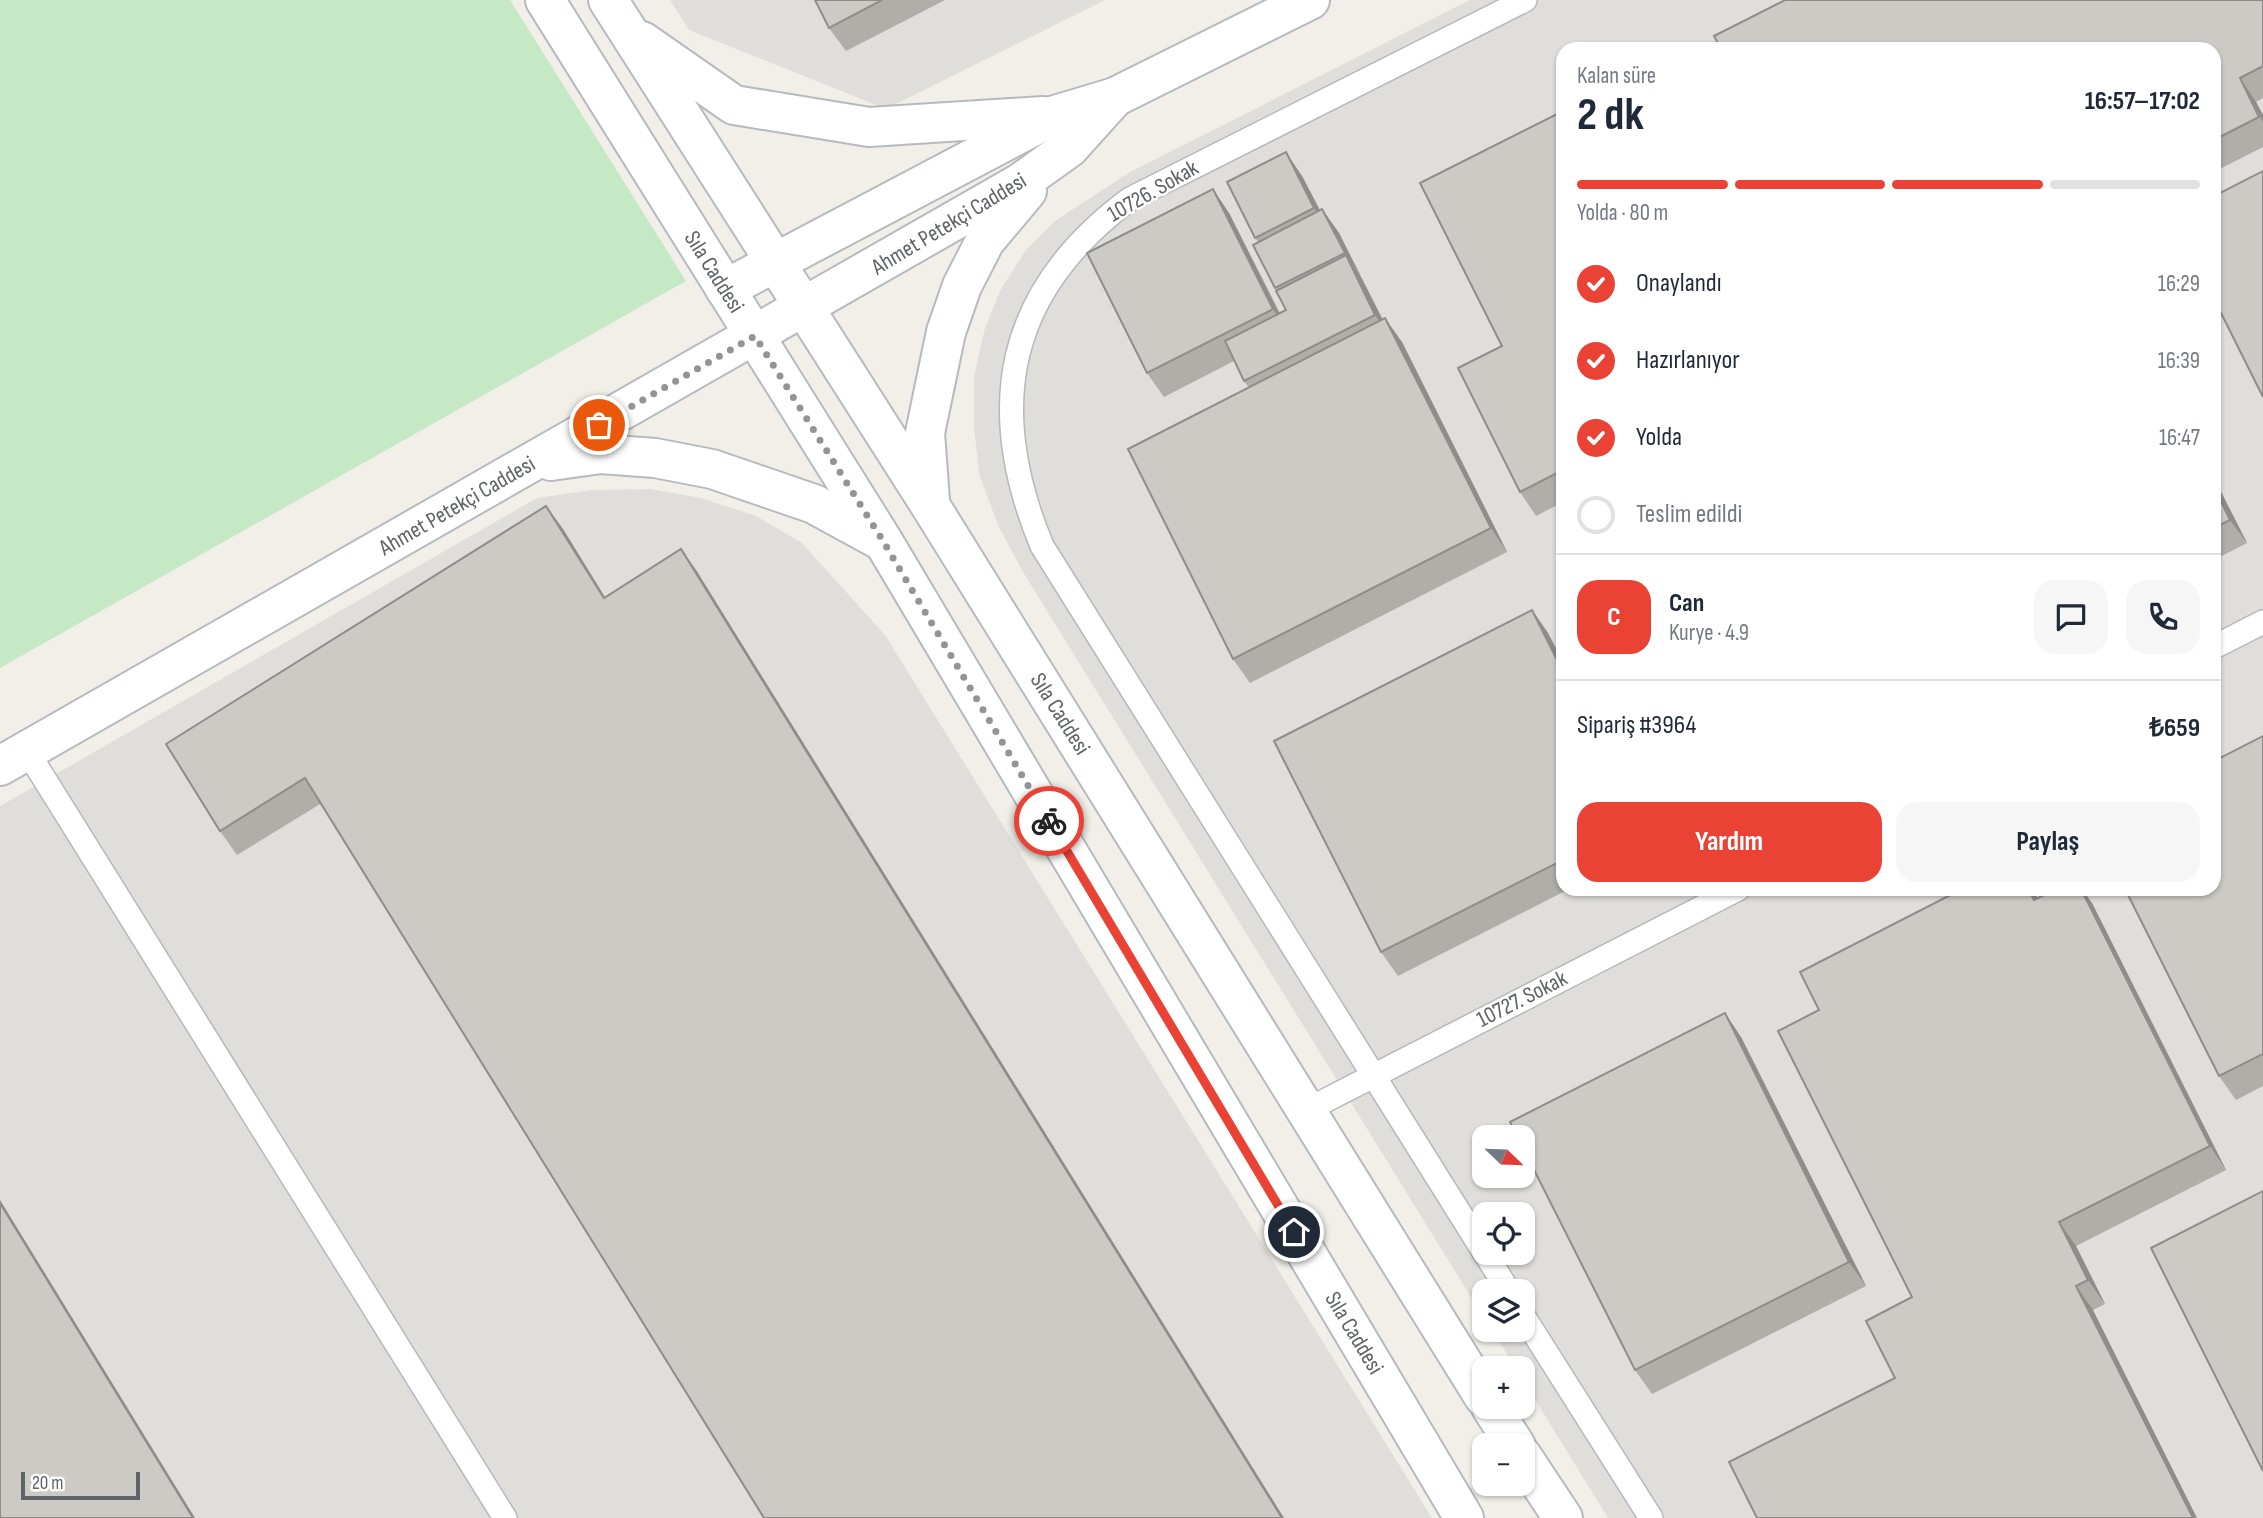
<!DOCTYPE html>
<html lang="tr">
<meta charset="utf-8">
<style>
:root{--surface:#fff;--page:#f6f6f7;--text:#1f2937;--muted:#747a83;--line:#e0e1e3;--accent:#ea4335}
body{margin:0;font-family:"Sofia Sans Condensed",sans-serif;background:var(--page);color:var(--text);height:100vh;display:flex;flex-direction:column;font-size:26px;white-space:nowrap}
*{box-sizing:border-box;margin:0}
p{font-size:23px;color:var(--muted)}
.icon{flex:none;width:38px;height:38px;fill:none;stroke:currentColor;stroke-width:2;stroke-linecap:round;stroke-linejoin:round}
.map{position:relative;flex:1;overflow:hidden}
.sheet{position:absolute;left:1556px;top:42px;width:665px;height:854px;display:flex;flex-direction:column;background:var(--surface);border-radius:21px;box-shadow:0 2px 5px #0004}
.sheet>*{flex:none}
.needle{width:46px;rotate:113deg}
.tools{position:absolute;left:1472px;top:1125px;display:grid;gap:14px}
.tools a{display:grid;place-items:center;width:63px;height:63px;border-radius:14px;background:var(--surface);box-shadow:0 2px 5px #0004;font-size:35px}
.scale{position:absolute;left:21px;bottom:18px;width:119px;box-sizing:border-box;padding-left:7px;border:4px solid #5f6368;border-top:0;font-size:19px;line-height:24px;white-space:nowrap;color:#5f6368;-webkit-text-stroke:5px #fff;paint-order:stroke}
.pin{position:absolute;display:grid;place-items:center;width:60px;height:60px;color:#fff;margin:-30px;border:4px solid #fff;border-radius:50%;box-shadow:0 2px 7px #0007}
.courier{position:absolute;display:grid;place-items:center;width:70px;height:70px;margin:-35px;border:5px solid #ea4335;border-radius:50%;background:#fff;color:#222;box-shadow:0 2px 9px #0007}
.headline em{font-style:normal;font-weight:700}
.headline div{display:flex;flex-direction:column-reverse}
.headline{display:flex;align-items:center;justify-content:space-between;height:119px;padding:0 21px}
h1{font-size:46px;font-weight:700;line-height:52px}
.bar{display:grid;grid-template-columns:repeat(4,1fr);gap:10px 7px;align-content:center;height:84px;padding:0 21px}
.bar i{height:9px;border-radius:5px;background:var(--line)}
.bar .active{background:var(--accent)}
.bar p{grid-column:span 4}
.line{display:flex;align-items:center;gap:18px;padding:0 21px;border-top:2px solid var(--line)}
.line div{flex:1}
.round{display:grid;place-items:center;flex:none;width:74px;height:74px;border-radius:21px;background:var(--page)}
ol{padding:0 21px;list-style:none}
li{display:flex;align-items:center;gap:21px;height:77px}
li p{margin-inline-start:auto}
li .icon{padding:7px;border-radius:50%;background:var(--accent);color:#fff;stroke-width:4}
li:last-child{color:var(--muted)}
li i{width:38px;height:38px;border:4px solid var(--line);border-radius:50%}
.action{display:flex;gap:14px;margin-top:auto;padding:14px 21px}
.action a{flex:1;height:80px;border-radius:21px;background:var(--accent);color:#fff;font-size:28px;font-weight:700;line-height:80px;text-align:center}
.action a+a{background:var(--page);color:var(--text)}
.map>svg:first-child{display:block}
.industrial{fill:#e0deda;fill-rule:evenodd}
.green{fill:#c5e8c5}
.lines{fill:none;stroke-linecap:round;stroke-linejoin:round}
.lane-casing{stroke:#b5b8bc;stroke-width:26}
.secondary-casing{stroke:#b6babf;stroke-width:42}
.lane{stroke:#fff;stroke-width:23}
.secondary{stroke:#fff;stroke-width:38}
.wall{fill:#afaea9}
.shaded-wall{fill:#8f8d8a}
.building{fill:#cccac5;stroke:#8f8d8a;stroke-width:2}
.done{stroke:#929495;stroke-width:7;stroke-dasharray:0 12.6}
.route{stroke:#ea4335;stroke-width:9}
.labels{text-anchor:middle;dominant-baseline:central;stroke-width:5;stroke-linejoin:round;paint-order:stroke}
.street-label{font-size:23px;fill:#5f6368;stroke:#fff}
</style>
<div class="map">
<svg width="2263" height="1518" viewBox="0 0 2263 1518">
<rect width="100%" height="100%" fill="#f1efe8"/>
<g class="industrial">
<polygon points="670,0 1105,0 886,109 689,30"/>
<path d="M1470,0H2263V1518H1608L1523,1380L1522,1368H1516L1492,1330H1522V1292H1484V1318L1023,572L998,525L979,474L974,427V377L985,328L1001,289L1026,250L1055,221L1130,172ZM1563,49H2214V889H1563ZM1484,1138H1522V1176H1484ZM1484,1214H1522V1253H1484Z"/>
<polygon points="650,489 701,498 756,516 802,543 885,635 1432,1518 0,1518 0,806 537,498 592,490"/>
</g>
<polygon class="green" points="0,0 510,0 686,281 0,668"/>
<g class="lines">
<g class="lane-casing">
<g id="lane">
<polyline points="2214,647 2263,622"/>
<polyline points="27,751 505,1518"/>
<polyline points="1305,1111 1738,889"/>
<path d="M1484,1252L1042,546C984,406 1006,291 1130,199L1525,0"/>
<polyline points="1485,1253 1509,1292"/>
<polyline points="1522,1314 1651,1518"/>
</g>
</g>
<g class="secondary-casing">
<g id="secondary">
<polyline points="545,0 883,541 1464,1518"/>
<polyline points="608,0 930,505 1484,1397"/>
<polyline points="642,41 734,105 869,127 1043,116"/>
<polyline points="725,289 1055,115 1115,97 1310,0"/>
<polyline points="551,461 601,454 655,458 712,469 814,504 880,540"/>
<polyline points="930,500 925,433 946,332 962,286 985,241 1027,191"/>
<polyline points="0,766 1020,183 1069,148 1115,97"/>
<polyline points="1491,1407 1516,1446"/>
<polyline points="1522,1456 1563,1518"/>
</g>
</g>
<use href="#lane" class="lane"/>
<use href="#secondary" class="secondary"/>
</g>
<g class="wall">
<polygon points="815,0 945,0 846,51 829,28"/>
<polygon points="2263,0 2263,98 2256,102 2263,115 2263,147 2214,172 2214,49"/>
<polygon points="1563,111 1563,502 1536,516 1520,492"/>
<polygon points="1302,176 1320,210 1322,209 1339,233 1383,320 1402,342 1507,552 1250,683 1233,659 1249,388 1244,381 1234,361 1164,397 1147,373 1229,213 1280,313 1286,310 1275,288 1258,242 1255,238"/>
<polygon points="2214,478 2247,543 2214,560"/>
<polygon points="546,506 563,529 605,597 681,549 698,573 237,855 220,831"/>
<polygon points="1532,610 1548,633 1563,662 1563,889 1569,889 1398,976 1381,952"/>
<polygon points="2263,736 2263,1086 2236,1100 2219,1076"/>
<polygon points="2038,898 2092,903 2226,1170 2076,1246 2105,1304 2093,1310 1895,1378 1912,1297"/>
<polygon points="1741,1037 1866,1286 1652,1394 1635,1370"/>
</g>
<g class="shaded-wall">
<polygon points="2240,78 2256,102 2263,115 2263,122"/>
<polygon points="1286,152 1302,176 1331,232 1314,208"/>
<polygon points="1213,189 1229,213 1289,333 1273,309"/>
<polygon points="1322,209 1339,233 1361,277 1345,253"/>
<polygon points="1346,255 1362,279 1392,338 1375,315"/>
<polygon points="1385,318 1402,342 1507,552 1491,528"/>
<polygon points="2214,478 2247,543 2230,520 2214,487"/>
<polygon points="546,506 563,529 620,622 604,598"/>
<polygon points="681,549 698,573 1284,1518 1282,1518"/>
<polygon points="1532,610 1548,633 1563,662 1563,672"/>
<polygon points="2028,889 2033,889 2050,924 2034,900"/>
<polygon points="2081,889 2082,889 2092,903 2226,1170 2210,1146"/>
<polygon points="1725,1013 1741,1037 1866,1286 1849,1262"/>
<polygon points="0,1200 195,1518 193,1518 0,1203"/>
<polygon points="2059,1222 2076,1246 2105,1304 2088,1280"/>
<polygon points="2076,1286 2093,1310 2197,1518 2193,1518"/>
</g>
<g class="building">
<polygon points="815,0 882,0 829,28"/>
<polygon points="1785,0 2263,0 2263,66 2240,78 2259,117 2214,140 2214,49 1721,49 1714,36"/>
<polygon points="1563,111 1563,470 1520,492 1458,368 1502,346 1420,183"/>
<polygon points="1286,152 1314,208 1255,238 1227,182"/>
<polygon points="2263,171 2263,397 2214,299 2214,196"/>
<polygon points="1213,189 1273,309 1147,373 1087,253"/>
<polygon points="1322,209 1345,253 1275,288 1253,245"/>
<polygon points="1346,255 1375,315 1244,381 1225,341 1286,310 1276,291"/>
<polygon points="1385,318 1491,528 1233,659 1128,449"/>
<polygon points="2214,487 2230,520 2214,528"/>
<polygon points="546,506 604,598 681,549 1282,1518 764,1518 305,778 220,831 166,744"/>
<polygon points="1532,610 1563,672 1563,860 1381,952 1274,741"/>
<polygon points="2263,736 2263,1054 2219,1076 2125,889 2214,889 2214,761"/>
<polygon points="1962,889 2028,889 2034,900 2057,889 2081,889 2210,1146 2059,1222 2088,1280 2076,1286 2193,1518 1757,1518 1729,1462 1895,1378 1866,1321 1912,1297 1778,1031 1819,1010 1800,972"/>
<polygon points="1725,1013 1849,1262 1635,1370 1522,1146 1522,1138 1518,1138 1510,1122"/>
<polygon points="2263,1191 2263,1471 2151,1248"/>
<polygon points="0,1203 193,1518 0,1518"/>
</g>
<g class="lines">
<polyline class="done" points="599,425 755,336 883,541 1049,821"/>
<polyline class="route" points="1049,821 1294,1232"/>
</g>
<g class="labels">
<g class="street-label">
<text transform="translate(1153 191) rotate(-30)">10726. Sokak</text>
<text transform="translate(949 224) rotate(-31)">Ahmet Petekçi Caddesi</text>
<text transform="translate(714 272) rotate(58)">Sıla Caddesi</text>
<text transform="translate(457 506) rotate(-30)">Ahmet Petekçi Caddesi</text>
<text transform="translate(1060 714) rotate(58)">Sıla Caddesi</text>
<text transform="translate(1522 999) rotate(-27)">10727. Sokak</text>
<text transform="translate(1354 1333) rotate(59)">Sıla Caddesi</text>
</g>
</g>
</svg>
<div class="tools">
<a><svg class="needle" viewBox="-14 -14 28 28"><path d="M0-13l5 13h-10z" fill="#e53935"/><path d="M0 13l5-13h-10z" fill="#747a83"/></svg></a>
<a><svg class="icon" aria-label="locate" viewBox="0 0 24 24"><circle cx="12" cy="12" r="6"/><path d="M12 2v4M12 18v4M2 12h4M18 12h4"/></svg></a>
<a><svg class="icon" aria-label="layers" viewBox="0 0 24 24"><path d="M12 4l9 5-9 5-9-5zM3 14l9 5 9-5"/></svg></a>
<a>+</a>
<a>−</a>
</div>
<div class="scale">20 m</div>
<div class="pin" style="left:599px;top:425px;background:#ea580c"><svg class="icon" aria-label="bag" viewBox="0 0 24 24"><path d="M5 8h14l-1 12H6zM9 8a3 3 0 0 1 6 0"/></svg></div>
<div class="pin" style="left:1294px;top:1232px;background:#1f2937"><svg class="icon" aria-label="home" viewBox="0 0 24 24"><path d="M3 11l9-7 9 7M6 9v11h12V9"/></svg></div>
<div class="courier" style="left:1049px;top:821px"><svg class="icon" aria-label="bike" viewBox="0 0 24 24"><circle cx="6" cy="16" r="4"/><circle cx="18" cy="16" r="4"/><path d="M6 16l4-8h5l3 8M10 8l3 8H6M13 5h3"/></svg></div>
<section class="sheet">
<div class="headline"><div><h1>2 dk</h1><p>Kalan süre</p></div><em>16:57–17:02</em></div>
<div class="bar"><i class="active"></i><i class="active"></i><i class="active"></i><i></i><p>Yolda · 80 m</p></div>
<ol>
<li><svg class="icon" aria-label="check" viewBox="0 0 24 24"><path d="M5 12l5 5 9-10"/></svg>Onaylandı<p>16:29</p></li>
<li><svg class="icon" aria-label="check" viewBox="0 0 24 24"><path d="M5 12l5 5 9-10"/></svg>Hazırlanıyor<p>16:39</p></li>
<li><svg class="icon" aria-label="check" viewBox="0 0 24 24"><path d="M5 12l5 5 9-10"/></svg>Yolda<p>16:47</p></li>
<li><i></i>Teslim edildi</li>
</ol>
<div class="line" style="height:126px"><b class="round" style="background:var(--accent);color:#fff">C</b><div><b>Can</b><p>Kurye · 4.9</p></div><a class="round"><svg class="icon" aria-label="chat" viewBox="0 0 24 24"><path d="M4 5h16v11H9l-5 4z"/></svg></a><a class="round"><svg class="icon" aria-label="phone" viewBox="0 0 24 24"><path d="M5 4h4l2 5-3 2q2 4 5 5l2-3 5 2v4C11 20 4 13 5 4z"/></svg></a></div>
<div class="line" style="height:91px"><div>Sipariş #3964</div><b>₺659</b></div>
<div class="action"><a>Yardım</a><a>Paylaş</a></div>
</section>
</div>
